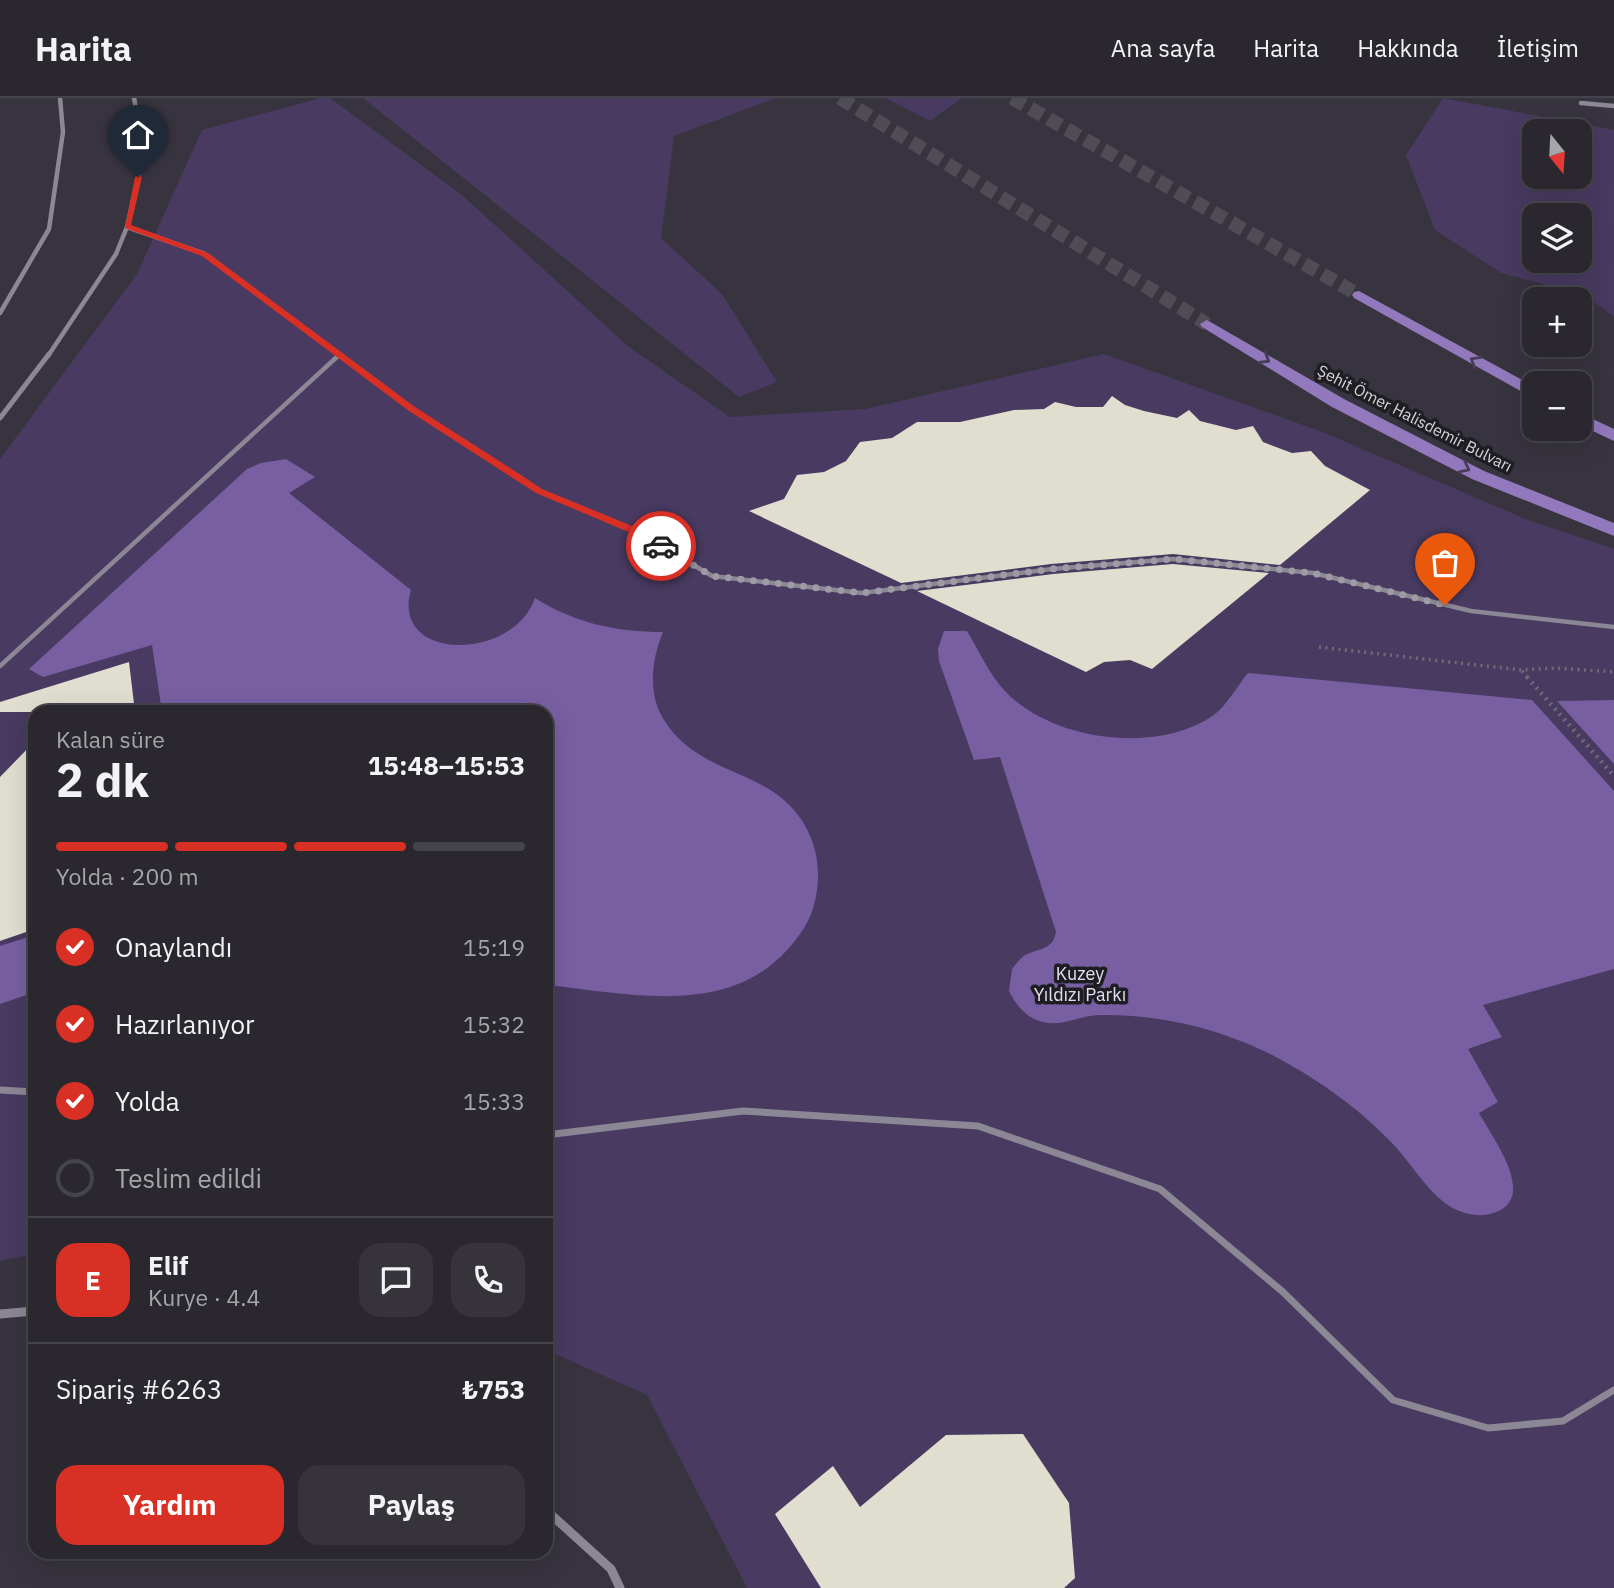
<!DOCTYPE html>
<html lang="tr">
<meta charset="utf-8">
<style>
:root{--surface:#2a272f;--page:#36333b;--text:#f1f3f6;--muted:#a5a5aa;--line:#46444b;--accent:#d93025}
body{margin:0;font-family:"IBM Plex Sans",sans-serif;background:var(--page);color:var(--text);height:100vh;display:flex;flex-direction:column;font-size:26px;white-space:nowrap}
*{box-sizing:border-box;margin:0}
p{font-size:23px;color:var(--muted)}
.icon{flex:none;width:38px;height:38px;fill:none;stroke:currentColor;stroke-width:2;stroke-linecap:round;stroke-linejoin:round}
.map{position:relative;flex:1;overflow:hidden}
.side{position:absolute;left:28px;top:607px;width:525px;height:854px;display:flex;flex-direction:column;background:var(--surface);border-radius:21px;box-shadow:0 7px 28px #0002,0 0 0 2px var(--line)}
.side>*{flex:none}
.needle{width:46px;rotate:162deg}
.controls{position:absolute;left:1522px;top:21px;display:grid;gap:14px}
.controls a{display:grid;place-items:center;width:70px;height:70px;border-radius:14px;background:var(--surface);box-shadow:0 7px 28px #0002,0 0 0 2px var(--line);font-size:35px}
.pin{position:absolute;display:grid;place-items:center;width:60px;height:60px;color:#fff;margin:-72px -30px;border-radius:50% 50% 50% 0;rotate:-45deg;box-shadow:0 0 7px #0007}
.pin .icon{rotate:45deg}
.courier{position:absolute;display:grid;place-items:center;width:70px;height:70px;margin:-35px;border:5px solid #d93025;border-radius:50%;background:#fff;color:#222;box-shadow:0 2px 9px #0007}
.head em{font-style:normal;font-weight:800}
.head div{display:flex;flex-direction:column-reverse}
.head{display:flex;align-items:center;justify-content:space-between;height:119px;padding:0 28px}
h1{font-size:46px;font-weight:800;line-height:52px}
.bar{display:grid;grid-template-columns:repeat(4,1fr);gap:10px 7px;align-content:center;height:84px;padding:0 28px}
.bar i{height:9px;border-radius:5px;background:var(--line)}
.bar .current{background:var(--accent)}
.bar p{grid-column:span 4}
.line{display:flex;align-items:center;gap:18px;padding:0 28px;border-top:2px solid var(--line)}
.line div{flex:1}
.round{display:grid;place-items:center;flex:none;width:74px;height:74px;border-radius:21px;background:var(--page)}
ol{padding:0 28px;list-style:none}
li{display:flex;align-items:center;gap:21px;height:77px}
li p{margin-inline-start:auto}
li .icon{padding:7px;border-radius:50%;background:var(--accent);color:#fff;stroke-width:4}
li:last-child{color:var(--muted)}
li i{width:38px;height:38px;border:4px solid var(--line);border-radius:50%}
.button{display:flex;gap:14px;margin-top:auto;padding:14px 28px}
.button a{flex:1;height:80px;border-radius:21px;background:var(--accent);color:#fff;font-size:28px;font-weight:800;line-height:80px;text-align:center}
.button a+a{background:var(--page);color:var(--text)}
header{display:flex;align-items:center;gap:42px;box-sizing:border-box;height:98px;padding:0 35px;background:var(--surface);border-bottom:2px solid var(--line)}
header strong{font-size:33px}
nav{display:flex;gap:38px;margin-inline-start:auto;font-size:24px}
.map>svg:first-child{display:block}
.green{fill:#483a60;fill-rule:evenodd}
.water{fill:#785fa2}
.building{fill:#e0decf}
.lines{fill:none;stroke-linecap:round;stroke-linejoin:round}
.highway-tunnel{stroke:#504c56;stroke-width:14;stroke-dasharray:14 7;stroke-linecap:butt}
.path-far1{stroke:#6f6c76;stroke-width:3.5;stroke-dasharray:2 4.5;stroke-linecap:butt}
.path{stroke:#6f6c76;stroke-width:4.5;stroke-dasharray:2 5;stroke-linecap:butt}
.lane-far1{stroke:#8b8794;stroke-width:4.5}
.lane{stroke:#8b8794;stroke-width:7}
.street-far2{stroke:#8b8794;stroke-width:4.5}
.street-far1{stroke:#8b8794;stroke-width:5}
.street{stroke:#8b8794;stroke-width:9}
.highway{fill:#9279bd;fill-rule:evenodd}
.oneway{stroke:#473d58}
.route{fill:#d93025}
.done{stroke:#9f9ba4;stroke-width:7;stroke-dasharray:0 12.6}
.labels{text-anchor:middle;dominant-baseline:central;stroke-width:7;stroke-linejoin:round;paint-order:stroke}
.far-street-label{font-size:16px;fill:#d6d3db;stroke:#1e1d22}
.park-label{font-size:18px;fill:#e3ddf1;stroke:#1e1d22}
</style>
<header>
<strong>Harita</strong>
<nav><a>Ana sayfa</a><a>Harita</a><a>Hakkında</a><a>İletişim</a></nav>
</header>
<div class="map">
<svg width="1614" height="1490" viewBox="0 0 1614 1490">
<rect width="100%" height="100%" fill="#38343f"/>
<g class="green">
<polygon points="320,0 330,0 462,97 629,249 730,319 865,311 1104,256 1325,335 1528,422 1614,451 1614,1490 747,1490 647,1297 546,1252 546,614 35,614 35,1156 0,1163 0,361 137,176 202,32"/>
<polygon points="363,0 776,0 674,38 661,140 722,196 777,284 739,299"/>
<polygon points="885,0 962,0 930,23"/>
<path d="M1443,0L1614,32V219L1585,197L1501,175L1435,132L1406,57ZM1535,33H1580V79H1535ZM1535,117H1580V163H1535Z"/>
</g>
<g class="water">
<path d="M286,361L315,379L289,395L411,492C390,564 513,564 535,500C575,525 616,534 663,534C651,563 647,598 666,625C701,677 764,671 798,717C817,742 822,773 815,803C811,822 800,838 787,852C726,920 626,895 546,887V614H162L152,547L43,579L29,571L247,371L261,365Z"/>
<path d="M944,533H967C978,551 989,576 1004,592C1051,643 1157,657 1214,617C1227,607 1238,587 1248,575L1532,602L1614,693V871L1483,907L1502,939L1468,951L1498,1004L1479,1015C1492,1039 1542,1104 1490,1116C1475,1120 1457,1114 1445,1105C1425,1090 1410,1064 1393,1046C1357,1008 1311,976 1264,953C1213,929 1156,916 1100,917C1083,917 1065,927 1048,925C1029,923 1017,909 1009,893L1012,871C1017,865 1022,857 1030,855C1043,850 1053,850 1056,834L1000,659L974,662L939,563L938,551Z"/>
<polygon points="1614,602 1614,666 1557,603"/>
<polygon points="35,837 35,894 0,906 0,848"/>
</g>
<g class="building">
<polygon points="1112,298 1125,307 1144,313 1177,320 1189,312 1200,323 1236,332 1253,328 1263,344 1292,355 1311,353 1325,368 1370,392 1280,467 1173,456 1051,466 901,485 749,413 784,401 797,377 824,374 846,363 860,344 892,340 917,324 960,324 1014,312 1044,311 1055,304 1076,309 1103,309"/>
<polygon points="1173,466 1269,475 1152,571 1130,562 1104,564 1086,574 917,493 1053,476"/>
<polygon points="129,564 135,614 0,614 0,604"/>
<polygon points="35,643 35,831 0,843 0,679"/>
<polygon points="1023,1336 1069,1405 1075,1480 1064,1490 821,1490 775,1416 833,1368 860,1409 946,1337"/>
</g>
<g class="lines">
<g class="highway-tunnel">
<polyline points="840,0 1207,226"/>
<polyline points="1012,0 1359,197"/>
</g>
<g class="path-far1">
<polyline points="1319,549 1521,572 1555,570 1614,574"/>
<polyline points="1522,573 1529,581"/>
</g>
<polyline class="path" points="1527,579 1614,678"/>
<g class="lane-far1">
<polyline points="634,432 712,478 862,495 1052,471 1173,461 1313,475 1471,513 1614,529"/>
<polyline points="0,568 339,257"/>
</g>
<g class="lane">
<polyline points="0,992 35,994"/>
<polyline points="546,1037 743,1013 978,1028 1160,1091 1283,1194 1393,1302 1488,1330 1563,1323 1614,1292"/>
</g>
<g class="street-far2">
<polyline points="1581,5 1614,8"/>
<polyline points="127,129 205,156 341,258"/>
<polyline points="0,215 49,131 63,34 60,0"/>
<polyline points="48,258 116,156 127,129 144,53 134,0"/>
</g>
<g class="street-far1">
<polyline points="339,256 412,311 539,393 634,432"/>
<polyline points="0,320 49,256"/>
</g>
<g class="street">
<polyline points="0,1216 35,1213"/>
<polyline points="546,1412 611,1471 620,1490"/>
</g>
<g class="highway">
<polygon points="1359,193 1535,289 1535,301 1354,200 1352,197 1354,194"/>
<polygon points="1207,222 1344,301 1484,373 1614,425 1614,438 1472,381 1332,309 1202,229 1200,226"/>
<polygon points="1580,315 1614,331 1614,343 1580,327"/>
</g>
</g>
<defs><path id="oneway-chevron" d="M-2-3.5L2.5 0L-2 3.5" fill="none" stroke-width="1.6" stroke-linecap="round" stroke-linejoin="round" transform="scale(1.75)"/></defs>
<g class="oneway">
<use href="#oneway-chevron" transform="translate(1265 261) rotate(31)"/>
<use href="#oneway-chevron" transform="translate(1475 263) rotate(-150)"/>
<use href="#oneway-chevron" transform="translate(1465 370) rotate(27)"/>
</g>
<polygon class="route" points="138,77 142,79 131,127 208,155 415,309 521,377 542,391 637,430 665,446 665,451 658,451 631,435 536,395 409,313 202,158 125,130 135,79"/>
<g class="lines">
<polyline class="done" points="661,448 712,478 862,495 1052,471 1174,461 1313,475 1445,507"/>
</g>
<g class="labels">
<g class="far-street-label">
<text transform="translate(1415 320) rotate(27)">Şehit Ömer Halisdemir Bulvarı</text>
</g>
<g class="park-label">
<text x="1080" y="875">Kuzey<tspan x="1080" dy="21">Yıldızı Parkı</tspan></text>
</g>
</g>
</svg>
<div class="controls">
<a><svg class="needle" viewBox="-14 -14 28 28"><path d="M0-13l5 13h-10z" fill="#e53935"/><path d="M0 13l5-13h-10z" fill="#a5a5aa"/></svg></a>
<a><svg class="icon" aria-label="layers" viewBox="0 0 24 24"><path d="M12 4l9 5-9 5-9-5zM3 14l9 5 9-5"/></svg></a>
<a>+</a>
<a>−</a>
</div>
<div class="pin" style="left:1445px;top:507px;background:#ea580c"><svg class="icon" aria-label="bag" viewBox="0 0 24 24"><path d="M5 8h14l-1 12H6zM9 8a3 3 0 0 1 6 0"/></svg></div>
<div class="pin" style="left:138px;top:79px;background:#1f2937"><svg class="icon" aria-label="home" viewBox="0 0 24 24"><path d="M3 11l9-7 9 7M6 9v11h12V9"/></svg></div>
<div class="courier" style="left:661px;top:448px"><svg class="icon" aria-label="car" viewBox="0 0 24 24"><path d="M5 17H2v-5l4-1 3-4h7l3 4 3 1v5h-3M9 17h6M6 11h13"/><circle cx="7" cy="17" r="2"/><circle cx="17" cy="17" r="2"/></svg></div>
<section class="side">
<div class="head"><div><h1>2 dk</h1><p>Kalan süre</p></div><em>15:48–15:53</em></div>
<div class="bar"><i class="current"></i><i class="current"></i><i class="current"></i><i></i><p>Yolda · 200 m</p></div>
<ol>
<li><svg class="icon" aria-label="check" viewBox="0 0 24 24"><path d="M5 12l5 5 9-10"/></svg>Onaylandı<p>15:19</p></li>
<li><svg class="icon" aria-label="check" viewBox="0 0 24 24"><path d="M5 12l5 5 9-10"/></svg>Hazırlanıyor<p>15:32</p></li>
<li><svg class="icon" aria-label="check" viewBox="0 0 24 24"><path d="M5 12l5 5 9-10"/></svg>Yolda<p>15:33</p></li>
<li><i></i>Teslim edildi</li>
</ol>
<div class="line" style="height:126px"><b class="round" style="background:var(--accent);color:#fff">E</b><div><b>Elif</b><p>Kurye · 4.4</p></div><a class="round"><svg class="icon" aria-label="chat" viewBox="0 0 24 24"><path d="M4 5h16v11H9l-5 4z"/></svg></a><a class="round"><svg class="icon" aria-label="phone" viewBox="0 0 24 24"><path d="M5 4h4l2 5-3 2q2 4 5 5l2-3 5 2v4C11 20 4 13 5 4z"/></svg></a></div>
<div class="line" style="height:91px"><div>Sipariş #6263</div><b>₺753</b></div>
<div class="button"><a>Yardım</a><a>Paylaş</a></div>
</section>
</div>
